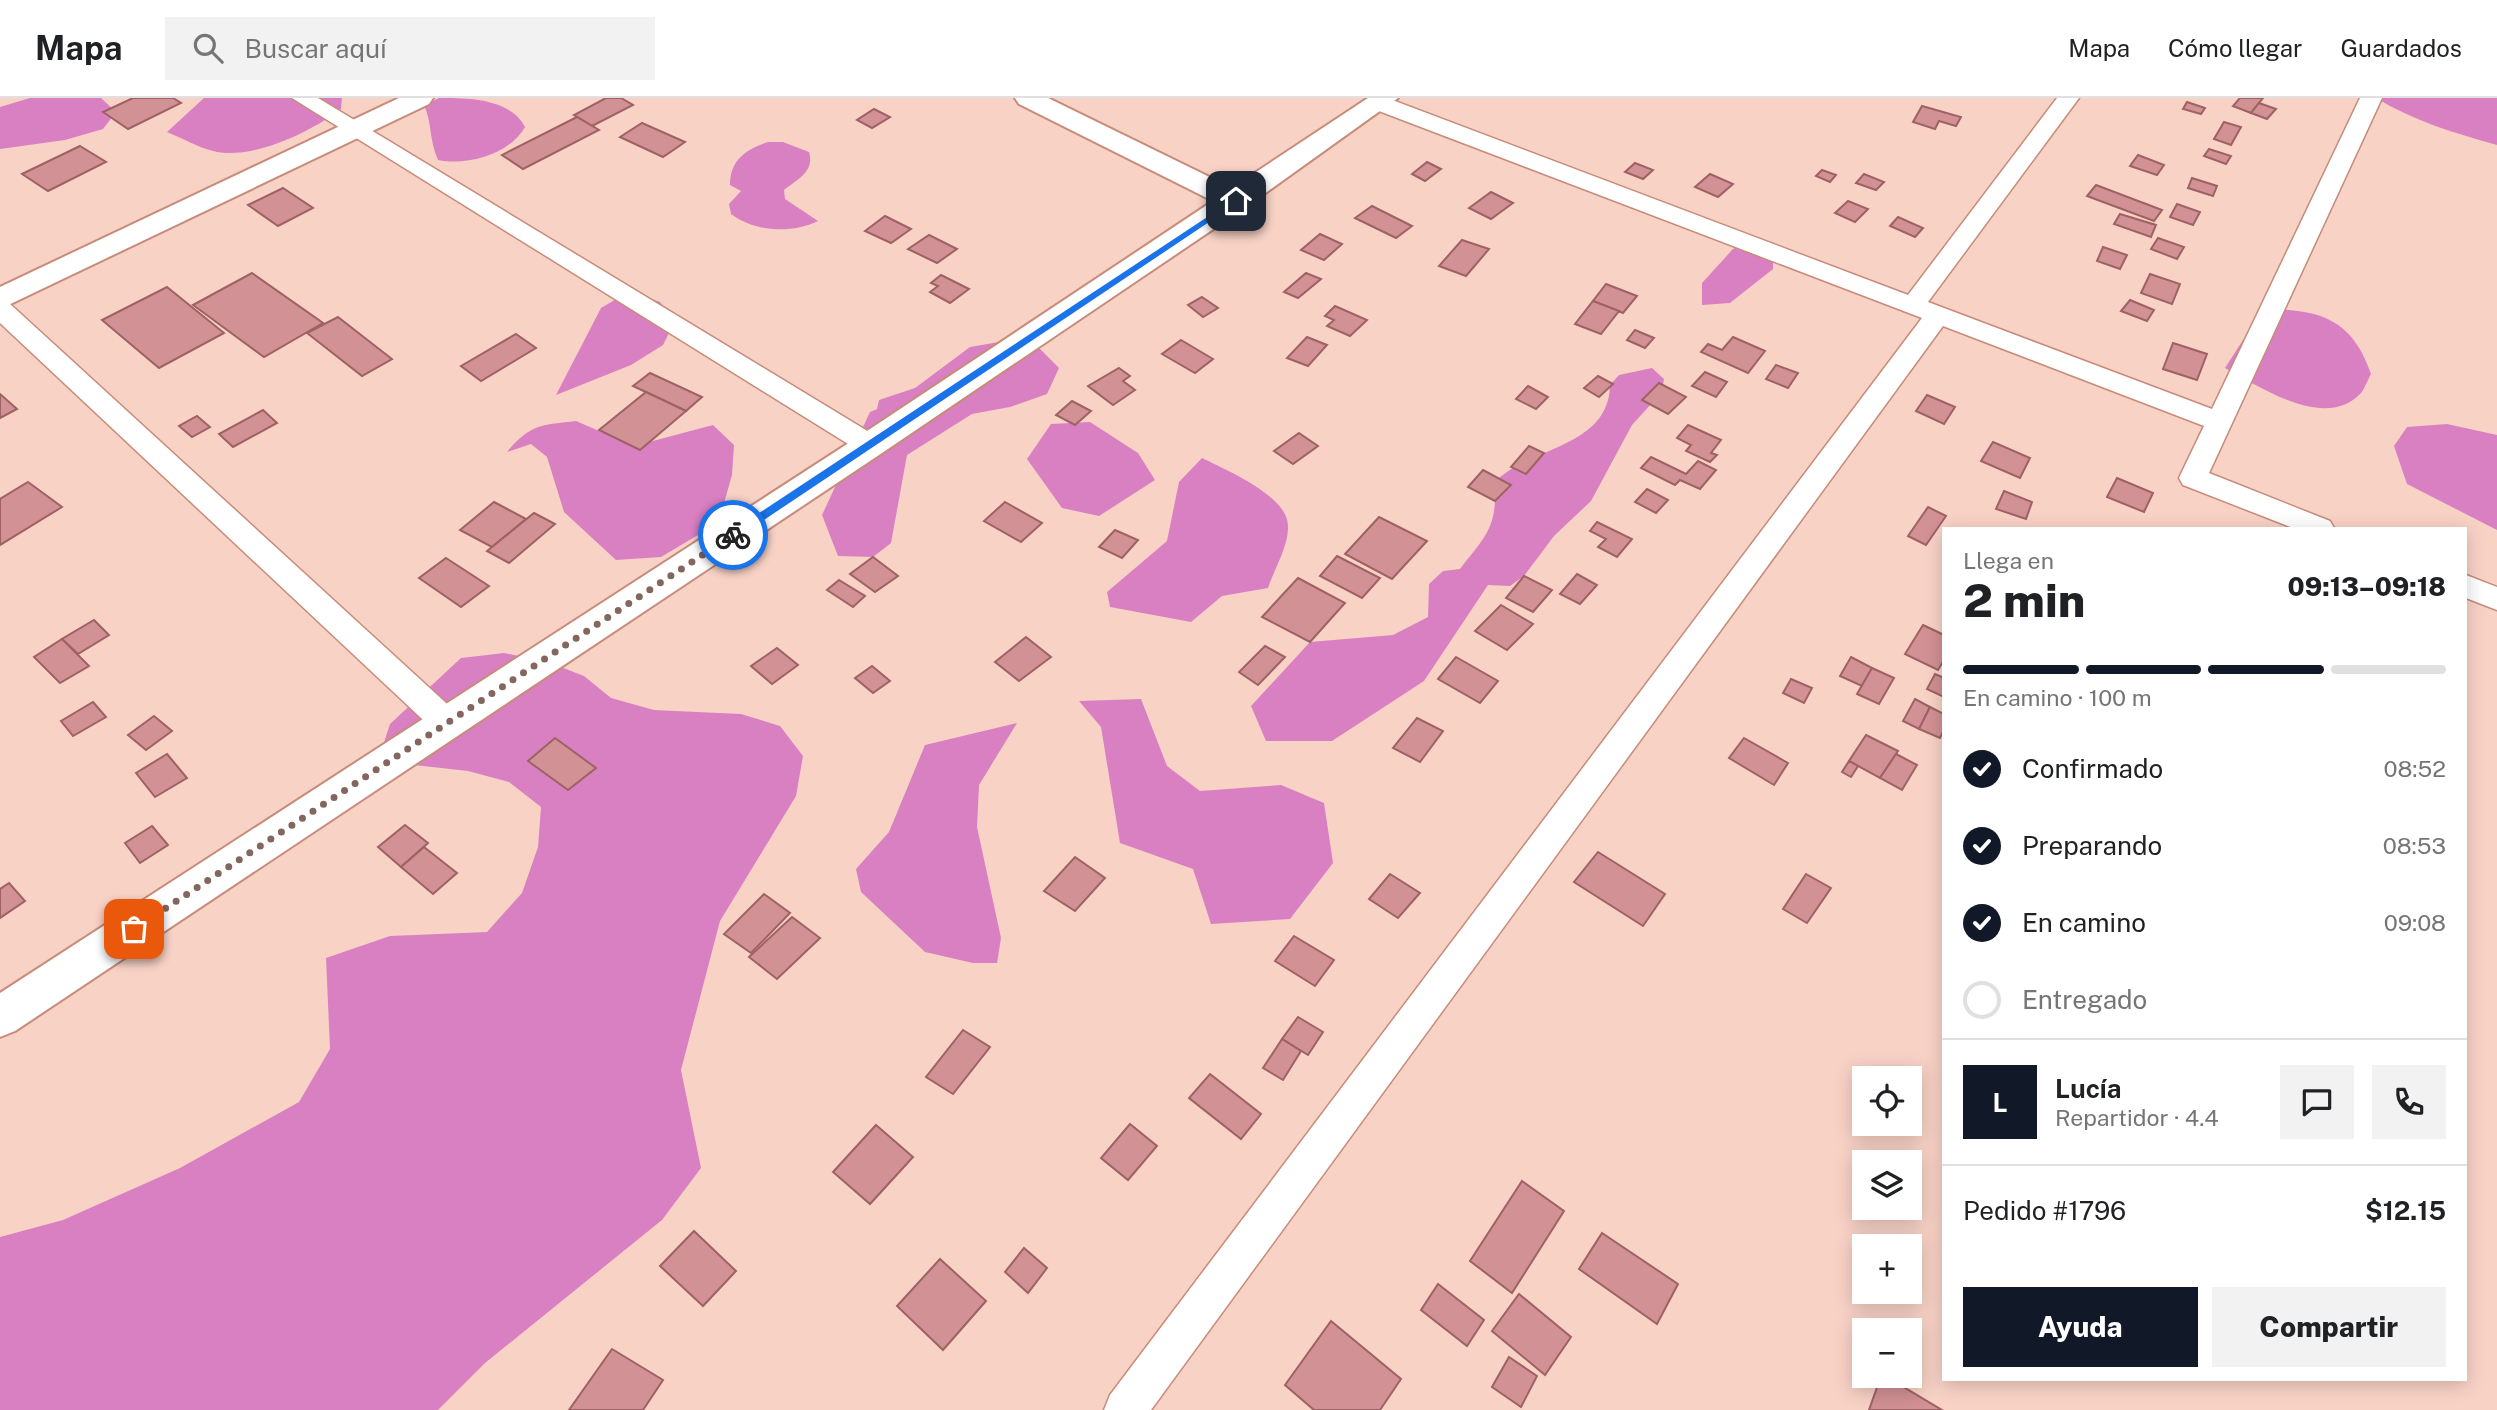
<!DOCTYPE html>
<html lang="es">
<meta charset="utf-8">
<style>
:root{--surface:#fff;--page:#f2f2f2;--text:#202124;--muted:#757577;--line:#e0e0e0;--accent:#111827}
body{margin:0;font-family:"Public Sans",sans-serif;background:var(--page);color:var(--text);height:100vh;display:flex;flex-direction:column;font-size:26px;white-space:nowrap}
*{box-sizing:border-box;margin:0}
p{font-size:23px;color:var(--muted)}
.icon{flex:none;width:38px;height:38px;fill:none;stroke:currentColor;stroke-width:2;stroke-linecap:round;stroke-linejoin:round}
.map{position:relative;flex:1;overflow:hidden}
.side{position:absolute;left:1942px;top:429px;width:525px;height:854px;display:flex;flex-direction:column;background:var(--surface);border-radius:0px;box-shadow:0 4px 18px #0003}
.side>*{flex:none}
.fabs{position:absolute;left:1852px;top:968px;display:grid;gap:14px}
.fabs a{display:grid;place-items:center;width:70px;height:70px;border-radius:0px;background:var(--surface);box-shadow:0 4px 18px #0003;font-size:35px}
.pin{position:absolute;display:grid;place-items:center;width:60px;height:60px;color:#fff;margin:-30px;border-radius:14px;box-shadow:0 4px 10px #0006}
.courier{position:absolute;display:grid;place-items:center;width:70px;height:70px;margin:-35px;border:5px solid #1a73e8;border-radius:50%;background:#fff;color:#222;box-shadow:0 2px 9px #0007}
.headline em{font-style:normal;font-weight:800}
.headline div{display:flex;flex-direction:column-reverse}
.headline{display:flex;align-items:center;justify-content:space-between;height:119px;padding:0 21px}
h1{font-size:46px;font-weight:800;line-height:52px}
.bar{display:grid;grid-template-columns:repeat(4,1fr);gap:10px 7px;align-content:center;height:84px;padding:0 21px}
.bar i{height:9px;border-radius:5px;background:var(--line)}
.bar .current{background:var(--accent)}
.bar p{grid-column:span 4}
.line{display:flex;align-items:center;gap:18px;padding:0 21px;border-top:2px solid var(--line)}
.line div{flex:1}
.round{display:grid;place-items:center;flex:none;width:74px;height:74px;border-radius:0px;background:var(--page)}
ol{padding:0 21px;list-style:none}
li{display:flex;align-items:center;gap:21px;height:77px}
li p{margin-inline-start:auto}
li .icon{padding:7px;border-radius:50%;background:var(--accent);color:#fff;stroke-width:4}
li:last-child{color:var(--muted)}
li i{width:38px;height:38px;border:4px solid var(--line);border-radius:50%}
.action{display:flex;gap:14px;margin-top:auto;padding:14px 21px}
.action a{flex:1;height:80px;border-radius:0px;background:var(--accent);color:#fff;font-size:28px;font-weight:800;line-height:80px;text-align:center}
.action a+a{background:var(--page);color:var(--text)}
header{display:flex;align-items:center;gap:42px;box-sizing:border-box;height:98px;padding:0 35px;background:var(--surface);border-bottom:2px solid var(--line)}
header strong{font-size:33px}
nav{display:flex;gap:38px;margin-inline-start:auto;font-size:24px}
.search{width:490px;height:63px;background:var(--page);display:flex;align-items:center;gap:18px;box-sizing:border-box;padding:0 24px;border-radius:0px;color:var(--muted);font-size:26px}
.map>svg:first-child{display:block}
.forest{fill:#d980c3}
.building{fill:#d29194;stroke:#9e6264;stroke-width:2}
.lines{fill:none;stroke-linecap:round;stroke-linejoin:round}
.lane-casing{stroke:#c78b79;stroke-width:3}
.street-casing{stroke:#c78b79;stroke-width:4}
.lane{fill:#fff;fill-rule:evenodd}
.street{fill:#fff;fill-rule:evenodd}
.route{fill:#1a73e8}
.done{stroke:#83665d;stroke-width:7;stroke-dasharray:0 12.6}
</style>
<header>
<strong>Mapa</strong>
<div class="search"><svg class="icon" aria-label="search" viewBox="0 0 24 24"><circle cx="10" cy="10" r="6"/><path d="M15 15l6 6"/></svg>Buscar aquí</div>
<nav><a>Mapa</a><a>Cómo llegar</a><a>Guardados</a></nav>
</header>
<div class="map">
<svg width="2497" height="1312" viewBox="0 0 2497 1312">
<rect width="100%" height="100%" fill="#f9d2c6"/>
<g class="forest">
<polygon points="30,0 101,0 116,14 103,31 65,42 0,51 0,9"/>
<path d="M204,0H342L341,11C311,34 251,63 213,53C197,49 182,40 167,34Z"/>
<path d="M439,0C467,0 510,0 525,29C509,57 467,68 438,62C429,42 432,24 424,7Z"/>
<path d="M2376,0H2497V47C2454,35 2414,23 2376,0Z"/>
<path d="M768,44H783L809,54C815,73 798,81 784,92L785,101L818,123C791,136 755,134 731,116L729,106L741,93L730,87C730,61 747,51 768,44Z"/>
<polygon points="1746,145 1773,159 1773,171 1730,205 1702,207 1702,185 1733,151"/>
<polygon points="630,193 660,204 675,223 663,247 631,267 556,297 601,210"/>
<path d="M2263,211C2319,211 2352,220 2371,276C2368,281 2365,290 2361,295C2325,334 2259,288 2225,270Z"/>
<polygon points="1005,243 1038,249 1059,270 1047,296 1010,309 972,316 907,357 891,445 873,459 838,458 822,417 870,314 877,311 879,302 915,290 970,249"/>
<path d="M1652,270L1664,281L1662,294L1632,327L1591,403L1554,438L1524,478L1510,488L1488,487L1424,583L1332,643H1266L1251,608L1310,544L1393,537L1428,519L1429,486L1443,473L1460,471C1487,436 1497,430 1495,384C1528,349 1609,350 1610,287L1619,277Z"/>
<path d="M576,323L634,348L713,327L734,347L732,377L724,405L698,437L661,459L616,462L564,414L547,359L531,346L507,354C530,326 542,327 576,323Z"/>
<polygon points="1090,324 1138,355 1155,382 1099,418 1062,410 1027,361 1051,326"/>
<polygon points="2447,326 2497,337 2497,432 2407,386 2394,348 2407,329"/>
<path d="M1202,360C1226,372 1288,398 1288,428C1289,447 1274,472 1268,490L1222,498L1191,524L1110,509L1107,494L1167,443L1179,384Z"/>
<polygon points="504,555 548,564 584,578 611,600 654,612 741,616 780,628 803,658 796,698 720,823 681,972 701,1070 662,1122 485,1265 438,1312 0,1312 0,1139 63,1122 180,1070 299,1004 330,951 326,860 390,838 487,834 522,795 538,749 541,709 509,684 468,673 378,663 390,626 461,560"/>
<polygon points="1141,601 1167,668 1200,693 1281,687 1324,705 1333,765 1290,821 1211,826 1193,771 1120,745 1101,629 1079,603"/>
<polygon points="1017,625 979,687 977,729 1001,840 997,865 973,865 925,854 861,794 856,771 889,734 925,647"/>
</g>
<g class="building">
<polygon points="133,0 173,0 181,5 128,31 103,14"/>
<polygon points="606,0 621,0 633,7 592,28 574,17"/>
<polygon points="2240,0 2263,0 2251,15 2233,8"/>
<polygon points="2187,4 2205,10 2201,16 2183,11"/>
<polygon points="2259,5 2276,11 2267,21 2251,15"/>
<polygon points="1922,8 1961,19 1956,28 1939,23 1935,31 1913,24"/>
<polygon points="874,11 890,19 872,30 857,22"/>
<polygon points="577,19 599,32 523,71 502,57"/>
<polygon points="2224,24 2241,29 2231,47 2214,41"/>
<polygon points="642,25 685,44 663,59 620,39"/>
<polygon points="80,48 106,64 48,93 22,76"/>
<polygon points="2209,51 2231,58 2226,66 2204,58"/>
<polygon points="2138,57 2164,67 2157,77 2130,68"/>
<polygon points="1427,64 1441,71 1425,83 1412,76"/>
<polygon points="1635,65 1653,72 1643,81 1625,74"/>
<polygon points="1822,72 1836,77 1830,84 1816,78"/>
<polygon points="1710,76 1733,86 1718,99 1695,89"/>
<polygon points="1864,76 1884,84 1876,92 1856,85"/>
<polygon points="2192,80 2217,88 2213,98 2188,90"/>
<polygon points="2096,87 2162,112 2154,123 2087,98"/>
<polygon points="283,90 313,110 278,128 248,107"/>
<polygon points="1491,94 1513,105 1491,121 1469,110"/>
<polygon points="1848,103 1868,111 1855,124 1835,115"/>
<polygon points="2177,106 2200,114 2193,127 2170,119"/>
<polygon points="1372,108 1412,128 1396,140 1355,120"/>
<polygon points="2120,116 2156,127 2151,139 2114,126"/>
<polygon points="885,118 911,131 891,145 865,133"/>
<polygon points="1898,119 1923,130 1915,139 1890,128"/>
<polygon points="1320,136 1342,146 1324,162 1301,152"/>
<polygon points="929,137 957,151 937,165 908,151"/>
<polygon points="2158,140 2184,149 2177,161 2151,151"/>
<polygon points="1462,142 1489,151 1466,178 1439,168"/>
<polygon points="2103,149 2127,157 2120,171 2097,163"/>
<polygon points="252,175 323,225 264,259 193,207"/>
<polygon points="1306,175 1321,181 1298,200 1284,194"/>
<polygon points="2150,176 2180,186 2172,206 2141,195"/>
<polygon points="941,177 969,191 950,205 930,194 938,188 931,185"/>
<polygon points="1606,186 1637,198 1623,215 1593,203"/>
<polygon points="167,189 224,235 159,270 102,222"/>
<polygon points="1202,199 1218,210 1203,219 1188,207"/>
<polygon points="2130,202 2154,212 2147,223 2121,213"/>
<polygon points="1593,203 1619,213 1601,236 1575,226"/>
<polygon points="1335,208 1367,222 1350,238 1327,228 1334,222 1325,218"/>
<polygon points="338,219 392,261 362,278 307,235"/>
<polygon points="1635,232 1654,240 1645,250 1627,242"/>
<polygon points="516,236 536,250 481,283 461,268"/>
<polygon points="1307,239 1327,247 1308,268 1287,260"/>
<polygon points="1733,239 1765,253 1748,275 1701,254 1708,246 1722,252"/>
<polygon points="1181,242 1213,261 1195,275 1162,256"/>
<polygon points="2173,245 2207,256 2197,282 2163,271"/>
<polygon points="1776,267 1798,275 1788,290 1766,281"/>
<polygon points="1119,270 1130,278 1123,283 1135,292 1113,307 1088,288"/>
<polygon points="1705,274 1727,284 1716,299 1692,288"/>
<polygon points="650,275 702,299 686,313 633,288"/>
<polygon points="1598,278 1613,286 1599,299 1584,290"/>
<polygon points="1659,285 1686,299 1668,316 1642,302"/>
<polygon points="1528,288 1548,299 1536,311 1516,301"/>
<polygon points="646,294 686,313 640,352 599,332"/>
<polygon points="0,296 17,311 0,320"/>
<polygon points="1927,297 1955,309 1944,326 1916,313"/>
<polygon points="1072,303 1091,313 1075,327 1056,317"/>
<polygon points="263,312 277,325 233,349 219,336"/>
<polygon points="197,318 210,329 192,339 179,328"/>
<polygon points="1688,327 1721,342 1711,355 1717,357 1710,364 1686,353 1691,347 1677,340"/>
<polygon points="1299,335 1318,348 1293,366 1274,353"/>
<polygon points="1993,344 2030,360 2020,380 1981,363"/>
<polygon points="1529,348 1544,355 1526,376 1511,369"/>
<polygon points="1651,359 1686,376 1698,363 1716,372 1700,391 1680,382 1675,387 1641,370"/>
<polygon points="1483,372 1511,387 1495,403 1468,389"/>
<polygon points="2117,380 2153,395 2144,414 2107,399"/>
<polygon points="28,384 62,409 0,447 0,401"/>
<polygon points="1647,391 1668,402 1656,415 1635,404"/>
<polygon points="2004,393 2032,404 2026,421 1996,411"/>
<polygon points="494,404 526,421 492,449 460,432"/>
<polygon points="1005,404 1042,425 1021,444 984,423"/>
<polygon points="1928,409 1946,418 1926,447 1908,438"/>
<polygon points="534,415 555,426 509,465 487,453"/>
<polygon points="1379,419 1427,443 1392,481 1345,456"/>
<polygon points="1597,424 1632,441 1617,459 1598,449 1606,441 1590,433"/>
<polygon points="1115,432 1138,442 1122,460 1099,449"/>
<polygon points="1337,458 1380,480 1362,500 1320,478"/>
<polygon points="873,459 898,478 875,494 850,476"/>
<polygon points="446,460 489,488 461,509 419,480"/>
<polygon points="1577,476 1597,487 1580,506 1560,496"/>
<polygon points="1524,478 1552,492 1533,514 1506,500"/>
<polygon points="1298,480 1345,505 1310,544 1262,519"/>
<polygon points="839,482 865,498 853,509 827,492"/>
<polygon points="1501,507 1533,526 1507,552 1475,533"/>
<polygon points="94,522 109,537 78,556 62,541"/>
<polygon points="1923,527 1944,537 1944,562 1938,572 1905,556"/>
<polygon points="1026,539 1051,559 1019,583 995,564"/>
<polygon points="62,541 89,568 60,585 34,559"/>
<polygon points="1265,548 1285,559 1258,587 1239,574"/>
<polygon points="777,550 798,567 772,586 751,568"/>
<polygon points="1456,559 1498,583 1480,605 1438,581"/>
<polygon points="1851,559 1872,570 1862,588 1840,578"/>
<polygon points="872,568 890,583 873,595 855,580"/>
<polygon points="1872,570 1894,580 1879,606 1857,596"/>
<polygon points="1935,576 1944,580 1944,599 1927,591"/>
<polygon points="1791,581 1812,590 1804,605 1783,595"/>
<polygon points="1915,601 1930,609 1919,631 1903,623"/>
<polygon points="93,604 106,619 73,638 61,623"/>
<polygon points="1930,609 1944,616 1944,632 1940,640 1919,631"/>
<polygon points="154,618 172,633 146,652 128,637"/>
<polygon points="1417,620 1443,633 1420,664 1393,650"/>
<polygon points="1866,637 1898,653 1880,680 1849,663"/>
<polygon points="555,640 596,670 568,692 528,663"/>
<polygon points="1744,640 1788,665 1774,687 1729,660"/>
<polygon points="167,656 187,680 155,699 136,675"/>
<polygon points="1896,656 1917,667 1902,692 1880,680"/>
<polygon points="1849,663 1858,668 1851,679 1842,674"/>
<polygon points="405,727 428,745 401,769 378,749"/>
<polygon points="152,728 168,747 140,765 125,745"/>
<polygon points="424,749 457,775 433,796 401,769"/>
<polygon points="1598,754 1665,796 1643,828 1574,784"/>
<polygon points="1075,759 1105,780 1075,813 1044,793"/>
<polygon points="1390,776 1420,795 1398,820 1369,801"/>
<polygon points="1806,776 1831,790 1807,825 1783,811"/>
<polygon points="9,785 25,803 0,820 0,791"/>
<polygon points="764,796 790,815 751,855 724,836"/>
<polygon points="792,819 820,840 777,881 749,859"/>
<polygon points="1294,838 1334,862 1315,888 1275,863"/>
<polygon points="1298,919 1323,934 1308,957 1282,941"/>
<polygon points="963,932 990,949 953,996 926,979"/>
<polygon points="1282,941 1301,953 1283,982 1263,970"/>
<polygon points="1210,976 1261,1016 1241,1041 1189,1000"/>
<polygon points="1130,1026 1157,1048 1128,1082 1101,1060"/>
<polygon points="876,1027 913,1059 870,1106 833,1074"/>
<polygon points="1522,1083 1564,1113 1512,1195 1470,1163"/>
<polygon points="694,1133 736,1173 703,1208 660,1168"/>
<polygon points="1602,1135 1678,1186 1657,1226 1579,1171"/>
<polygon points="1024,1150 1047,1170 1028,1195 1005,1174"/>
<polygon points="940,1161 986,1203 943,1252 897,1208"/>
<polygon points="1438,1186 1484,1222 1467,1248 1421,1212"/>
<polygon points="1519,1196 1571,1239 1545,1277 1492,1233"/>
<polygon points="1331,1223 1401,1281 1380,1312 1314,1312 1285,1287"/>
<polygon points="612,1251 663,1282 643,1312 569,1312"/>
<polygon points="1509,1259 1537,1278 1521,1309 1492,1289"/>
<polygon points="1881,1278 1885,1278 1942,1312 1869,1312"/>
</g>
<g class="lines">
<g class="lane-casing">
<g id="lane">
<polygon points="292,0 318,0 879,340 883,347 879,354 870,356 861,354"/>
<polygon points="1371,0 1387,0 1908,197 2057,0 2079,0 1928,204 2212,311 2360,0 2382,0 2209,375 2330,423 2334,430 2293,430 2183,387 2179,380 2204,328 1943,228 1151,1312 1104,1312 1110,1297 1922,220 1371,10 1368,5"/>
<polygon points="0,203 9,205 458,616 463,625 458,634 447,638 436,634 0,225"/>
<polygon points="2466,477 2497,489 2497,512 2466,500"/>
</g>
</g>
<g class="street-casing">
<g id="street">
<polygon points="399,0 433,0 429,6 0,211 0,189"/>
<polygon points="1015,0 1048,0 1232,90 1368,0 1398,0 1246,109 882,355 15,933 0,939 0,895 858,339 1213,103 1019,6"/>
</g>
</g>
<use href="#lane" class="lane"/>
<use href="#street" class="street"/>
</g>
<polygon class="route" points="1236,100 1239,104 737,440 729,440 729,435"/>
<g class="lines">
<polyline class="done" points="134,831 733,437"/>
</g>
</svg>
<div class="fabs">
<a><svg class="icon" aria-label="locate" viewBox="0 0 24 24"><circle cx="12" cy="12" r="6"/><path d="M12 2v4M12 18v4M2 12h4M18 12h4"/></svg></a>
<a><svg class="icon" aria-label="layers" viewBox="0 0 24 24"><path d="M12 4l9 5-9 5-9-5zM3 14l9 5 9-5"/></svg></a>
<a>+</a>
<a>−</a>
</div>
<div class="pin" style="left:134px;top:831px;background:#ea580c"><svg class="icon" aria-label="bag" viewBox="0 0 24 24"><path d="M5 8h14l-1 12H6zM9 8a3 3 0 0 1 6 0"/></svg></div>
<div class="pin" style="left:1236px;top:103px;background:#1f2937"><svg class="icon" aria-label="home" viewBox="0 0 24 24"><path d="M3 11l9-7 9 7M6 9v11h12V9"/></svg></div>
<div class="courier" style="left:733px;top:437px"><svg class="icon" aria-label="bike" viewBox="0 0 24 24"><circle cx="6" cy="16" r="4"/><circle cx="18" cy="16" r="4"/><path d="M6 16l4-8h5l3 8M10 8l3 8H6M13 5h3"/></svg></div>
<section class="side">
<div class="headline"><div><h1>2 min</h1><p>Llega en</p></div><em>09:13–09:18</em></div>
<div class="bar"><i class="current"></i><i class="current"></i><i class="current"></i><i></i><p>En camino · 100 m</p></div>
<ol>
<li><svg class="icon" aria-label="check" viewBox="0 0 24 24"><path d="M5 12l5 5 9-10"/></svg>Confirmado<p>08:52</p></li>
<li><svg class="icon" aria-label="check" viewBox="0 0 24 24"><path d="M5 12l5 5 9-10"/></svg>Preparando<p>08:53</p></li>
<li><svg class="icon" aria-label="check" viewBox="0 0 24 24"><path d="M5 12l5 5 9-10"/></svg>En camino<p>09:08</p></li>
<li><i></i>Entregado</li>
</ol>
<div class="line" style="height:126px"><b class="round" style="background:var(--accent);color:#fff">L</b><div><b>Lucía</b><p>Repartidor · 4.4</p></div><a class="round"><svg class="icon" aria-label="chat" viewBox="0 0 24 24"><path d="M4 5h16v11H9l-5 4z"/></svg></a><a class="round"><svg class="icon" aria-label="phone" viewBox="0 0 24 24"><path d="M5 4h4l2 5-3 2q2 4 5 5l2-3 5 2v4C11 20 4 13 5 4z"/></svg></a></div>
<div class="line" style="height:91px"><div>Pedido #1796</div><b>$12.15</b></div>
<div class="action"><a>Ayuda</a><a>Compartir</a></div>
</section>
</div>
